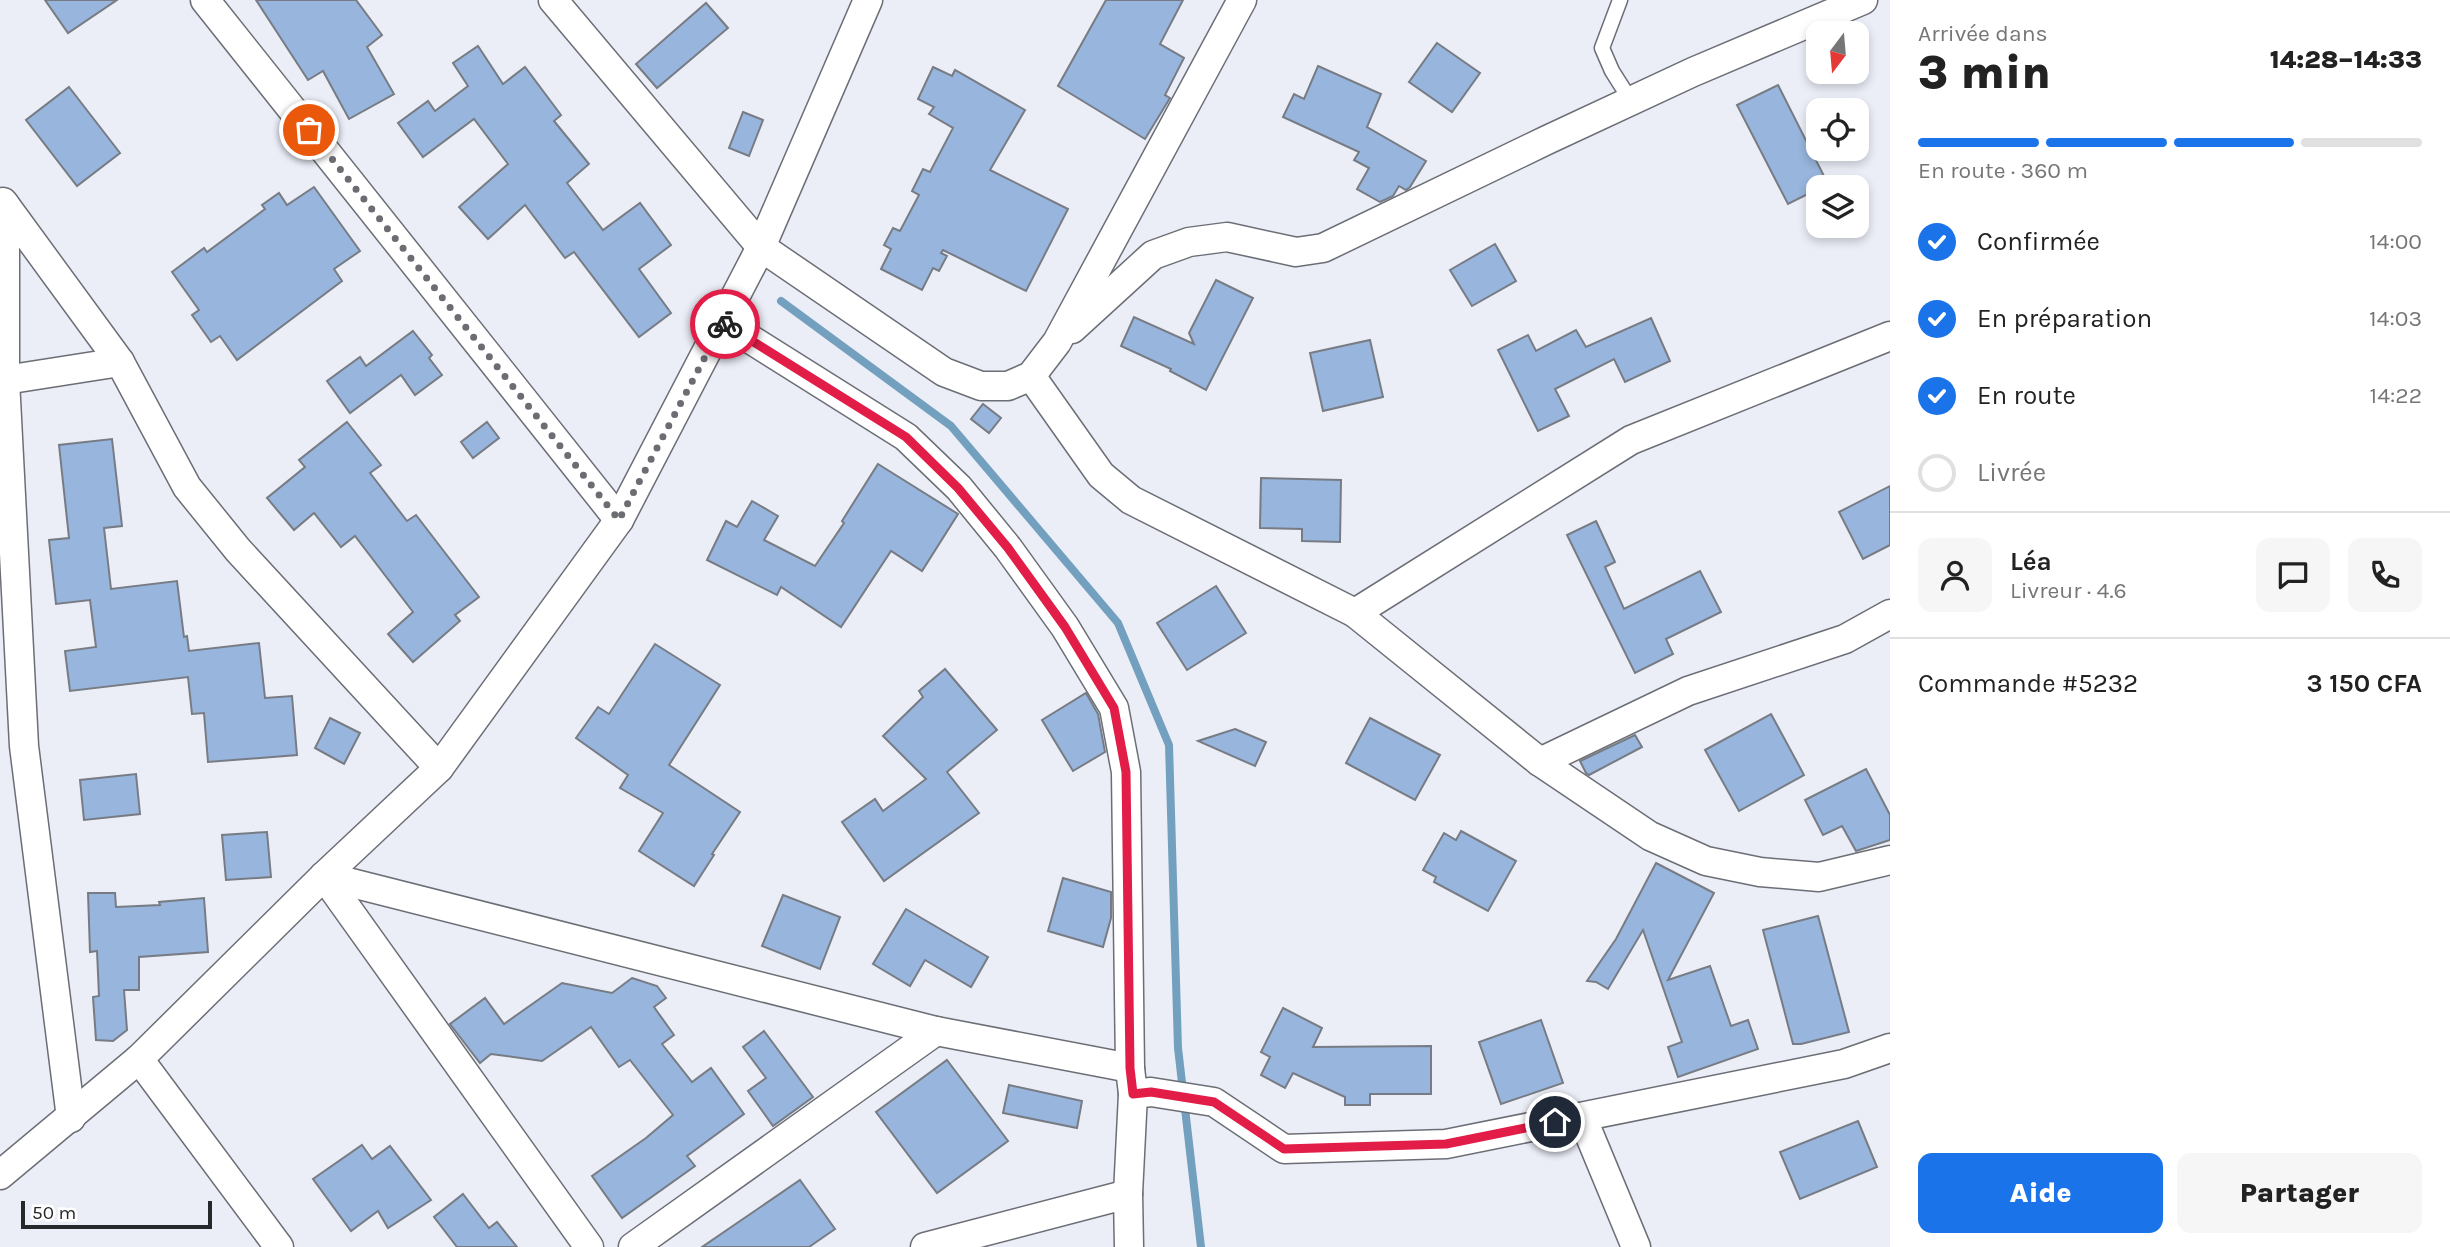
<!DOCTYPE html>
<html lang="fr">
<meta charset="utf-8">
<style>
:root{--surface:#fff;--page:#f6f6f6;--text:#222;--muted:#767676;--line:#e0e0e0;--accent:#1a73e8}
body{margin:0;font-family:Karla,sans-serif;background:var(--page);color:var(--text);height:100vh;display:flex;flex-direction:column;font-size:26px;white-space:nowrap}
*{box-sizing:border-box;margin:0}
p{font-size:23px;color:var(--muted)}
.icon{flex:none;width:38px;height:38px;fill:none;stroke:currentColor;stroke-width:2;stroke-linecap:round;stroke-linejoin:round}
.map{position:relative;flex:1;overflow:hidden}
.drawer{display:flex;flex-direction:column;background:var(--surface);width:560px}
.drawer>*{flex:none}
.needle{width:46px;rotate:196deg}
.controls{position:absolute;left:1806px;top:21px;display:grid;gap:14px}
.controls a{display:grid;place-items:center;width:63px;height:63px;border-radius:14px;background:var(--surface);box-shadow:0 4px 10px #0003;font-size:35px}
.scale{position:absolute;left:21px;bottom:18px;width:191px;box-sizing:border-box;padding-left:7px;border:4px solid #27282b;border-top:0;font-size:19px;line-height:24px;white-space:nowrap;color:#27282b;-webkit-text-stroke:5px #fff;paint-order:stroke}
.pin{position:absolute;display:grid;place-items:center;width:60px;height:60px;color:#fff;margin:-30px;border:4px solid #fff;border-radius:50%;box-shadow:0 2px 7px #0007}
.courier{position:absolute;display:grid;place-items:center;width:70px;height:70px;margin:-35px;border:5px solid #e11d48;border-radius:50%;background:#fff;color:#222;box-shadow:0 2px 9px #0007}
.headline em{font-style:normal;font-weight:800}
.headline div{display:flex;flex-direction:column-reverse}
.headline{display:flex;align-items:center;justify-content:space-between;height:119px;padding:0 28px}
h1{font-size:46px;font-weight:800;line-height:52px}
.bar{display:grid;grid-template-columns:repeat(4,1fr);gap:10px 7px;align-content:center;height:84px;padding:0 28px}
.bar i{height:9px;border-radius:5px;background:var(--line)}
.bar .selected{background:var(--accent)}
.bar p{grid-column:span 4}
.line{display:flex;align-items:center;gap:18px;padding:0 28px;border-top:2px solid var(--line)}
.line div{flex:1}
.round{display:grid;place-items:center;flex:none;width:74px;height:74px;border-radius:14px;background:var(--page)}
ol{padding:0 28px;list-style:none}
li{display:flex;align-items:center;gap:21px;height:77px}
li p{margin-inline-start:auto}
li .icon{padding:7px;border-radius:50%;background:var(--accent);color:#fff;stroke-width:4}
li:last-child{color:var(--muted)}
li i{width:38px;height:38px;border:4px solid var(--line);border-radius:50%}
.button{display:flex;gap:14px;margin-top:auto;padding:14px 28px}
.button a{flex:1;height:80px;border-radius:14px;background:var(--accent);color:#fff;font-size:28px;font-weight:800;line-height:80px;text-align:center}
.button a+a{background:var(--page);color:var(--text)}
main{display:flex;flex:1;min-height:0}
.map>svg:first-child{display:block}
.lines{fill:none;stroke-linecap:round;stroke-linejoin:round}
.stream{stroke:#73a0be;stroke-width:8}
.building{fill:#98b5dd;stroke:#777c84;stroke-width:2}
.service-casing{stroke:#6c6e76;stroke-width:17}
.minor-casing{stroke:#6c6e76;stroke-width:31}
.service{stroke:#fff;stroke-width:14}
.minor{stroke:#fff;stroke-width:28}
.done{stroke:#6c6d72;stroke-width:7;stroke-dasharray:0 12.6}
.route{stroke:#e11d48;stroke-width:9}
</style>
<main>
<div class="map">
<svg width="1890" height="1247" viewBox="0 0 1890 1247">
<rect width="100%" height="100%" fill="#ebeef7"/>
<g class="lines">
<polyline class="stream" points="781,301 951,426 1118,623 1169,745 1178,1048 1201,1247"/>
</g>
<g class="building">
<polygon points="45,0 117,0 68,33"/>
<polygon points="256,0 356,0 382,35 367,47 394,94 349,119 323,71 308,80"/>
<polygon points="1106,0 1183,0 1160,44 1184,58 1165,95 1170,98 1145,139 1058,86"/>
<polygon points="706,3 728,28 657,88 636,64"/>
<polygon points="1437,43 1480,73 1452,112 1409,82"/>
<polygon points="478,46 503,84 525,67 561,115 554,121 589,164 567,183 603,230 640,203 671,245 639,269 671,313 639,337 574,252 565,258 525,205 488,239 459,207 508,164 474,119 423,157 398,123 428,101 435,111 468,86 453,63"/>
<polygon points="1318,66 1381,94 1367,127 1426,161 1410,187 1406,190 1399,186 1393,196 1380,202 1357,189 1369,168 1354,160 1359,152 1283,117 1294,94 1304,99"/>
<polygon points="933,67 952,76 955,70 1025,110 990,170 1068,209 1026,291 943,250 941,253 947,256 939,271 933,268 922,290 881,269 891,249 884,245 893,228 900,231 919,195 912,191 923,169 930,172 953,128 929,114 934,107 918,99"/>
<polygon points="1778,85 1828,184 1788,204 1737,105"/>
<polygon points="69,87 120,153 77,186 26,120"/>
<polygon points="743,112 763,120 749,156 729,148"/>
<polygon points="314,187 360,251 334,269 342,281 237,360 220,336 211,342 192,315 199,310 172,272 204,248 207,252 265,209 262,205 279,193 287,205"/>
<polygon points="1495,244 1516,281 1472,306 1450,270"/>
<polygon points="1216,280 1253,298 1206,390 1170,371 1171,369 1121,346 1134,317 1194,344 1189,333"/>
<polygon points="1651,318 1670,361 1625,382 1614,359 1555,389 1569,416 1538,431 1498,350 1528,335 1536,351 1576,330 1586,347"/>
<polygon points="413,331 432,355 429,358 442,375 415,395 401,375 350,413 327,381 360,357 366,366"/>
<polygon points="1370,340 1383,397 1323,411 1310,353"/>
<polygon points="983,404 1001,418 989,433 971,419"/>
<polygon points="347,422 381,465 370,473 407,521 416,515 479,597 455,615 460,621 413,662 388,634 413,612 355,536 341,547 314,513 294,530 267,498 305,467 299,460"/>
<polygon points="487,422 499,438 473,458 461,442"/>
<polygon points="112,439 122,526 104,528 111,589 177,581 184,637 187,636 189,651 259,643 265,698 292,696 297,755 208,762 204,713 192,714 188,677 70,691 65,651 96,647 90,600 56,604 49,540 69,538 59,445"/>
<polygon points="878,464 958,514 922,571 891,551 841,627 781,587 777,595 707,560 726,521 737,527 752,501 778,516 764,540 815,566 844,523 842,521"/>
<polygon points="1261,478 1341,480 1340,542 1302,541 1302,529 1260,528"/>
<polygon points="1890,486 1890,545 1863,559 1839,512"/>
<polygon points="1596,521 1615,562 1605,567 1624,609 1700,571 1721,612 1666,639 1673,654 1635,673 1567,535"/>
<polygon points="1216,586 1246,633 1187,670 1157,623"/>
<polygon points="655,644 720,685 669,765 740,812 712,854 714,855 694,886 639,851 663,813 620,788 628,775 576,738 598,707 609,714"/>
<polygon points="945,669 997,730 947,772 979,813 884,881 842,822 875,799 883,811 926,779 883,736 923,697 919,691"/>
<polygon points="1086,693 1098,714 1105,752 1073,771 1042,720"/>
<polygon points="1771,714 1804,775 1739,811 1705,750"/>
<polygon points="330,718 360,733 344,764 315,748"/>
<polygon points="1370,718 1440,755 1415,800 1346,763"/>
<polygon points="1235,729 1266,742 1255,766 1198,741"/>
<polygon points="1635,735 1642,747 1589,775 1586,773 1580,761"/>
<polygon points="1866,769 1890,815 1890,840 1856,851 1842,826 1823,835 1805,800"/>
<polygon points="136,774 140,814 84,820 80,780"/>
<polygon points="1461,831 1516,861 1488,911 1434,882 1436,877 1423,870 1444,833 1456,840"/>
<polygon points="267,832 271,877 226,880 222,835"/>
<polygon points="1656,863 1714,893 1668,980 1710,966 1731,1026 1748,1020 1758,1049 1678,1077 1668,1047 1682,1042 1643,930 1608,989 1596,982 1587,981 1616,939"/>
<polygon points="1063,878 1111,892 1111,918 1103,947 1048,931"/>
<polygon points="88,893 115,893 116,907 160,905 159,902 204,898 208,952 139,957 139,990 124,990 127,1030 113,1041 96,1040 93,997 99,996 97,951 90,952"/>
<polygon points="783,895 840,917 820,969 762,946"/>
<polygon points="906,909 988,957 971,987 925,960 910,986 873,964"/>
<polygon points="1818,916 1849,1032 1801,1044 1793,1044 1763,930"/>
<polygon points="632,978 657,986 666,998 654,1007 674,1035 662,1044 692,1082 711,1068 744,1114 687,1156 695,1166 622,1218 592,1176 646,1138 673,1115 630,1060 619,1067 591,1027 542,1061 491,1054 480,1063 450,1024 485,998 504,1024 562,983 612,993"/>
<polygon points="1283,1008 1322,1028 1313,1047 1431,1046 1431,1094 1370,1094 1370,1105 1345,1105 1345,1097 1293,1073 1285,1088 1261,1075 1270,1057 1261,1052"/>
<polygon points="1541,1020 1563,1083 1501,1104 1479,1042"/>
<polygon points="764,1031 813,1097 773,1126 748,1091 766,1078 743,1047"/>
<polygon points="947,1060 1008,1141 937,1193 876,1112"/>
<polygon points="1009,1085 1082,1101 1077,1128 1003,1113"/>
<polygon points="1858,1121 1877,1167 1800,1199 1780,1152"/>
<polygon points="362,1145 372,1159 390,1146 431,1200 388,1228 378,1211 351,1231 313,1179"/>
<polygon points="800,1180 835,1229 809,1247 702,1247"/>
<polygon points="463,1194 489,1228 497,1222 517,1247 457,1247 434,1217"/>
</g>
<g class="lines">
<g class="service-casing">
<polyline id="service" points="1620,0 1602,48 1612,71 1631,101"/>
</g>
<g class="minor-casing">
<g id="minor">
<polyline points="205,0 619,520"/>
<polyline points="553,0 761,247 944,372 981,386 1008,386 1031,376 1057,342 1242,0"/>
<polyline points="3,202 120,362 187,487 238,550 439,768"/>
<polyline points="5,205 5,380 24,746 71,1118"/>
<polyline points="723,322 906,437 959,488 1008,548 1065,627 1114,708 1126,772 1130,1068 1133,1094 1128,1194 1129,1247"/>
<polyline points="1072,329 1153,255 1189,242 1227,237 1296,252 1323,248 1547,140 1693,72 1863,0"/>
<polyline points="1031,376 1101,475 1131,500 1355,613 1540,762 1650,836 1706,861 1760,872 1819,877 1890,860"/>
<polyline points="5,380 120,362"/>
<polyline points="1355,613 1631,440 1890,336"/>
<polyline points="1540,762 1688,691 1845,639 1890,614"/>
<polyline points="324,876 936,1031 1130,1068"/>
<polyline points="324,876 589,1247"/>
<polyline points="139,1059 279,1247"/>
<polyline points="1133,1094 1151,1092 1214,1102 1284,1149 1446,1144 1844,1064 1890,1048"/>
<polyline points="1582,1117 1636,1247"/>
<polyline points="0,1175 139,1059 324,876 439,768 619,520 761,247 868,0"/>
<polyline points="633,1247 936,1031"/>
<polyline points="925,1247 1128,1194"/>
</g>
</g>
<use href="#service" class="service"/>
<use href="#minor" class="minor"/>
</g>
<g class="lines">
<polyline class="done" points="309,130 619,520 723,323 725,324"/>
<polyline class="route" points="725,324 906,437 958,488 1008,548 1065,627 1114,708 1126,772 1130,1068 1133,1094 1151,1092 1214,1102 1284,1149 1446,1144 1555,1122"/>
</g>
</svg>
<div class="controls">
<a><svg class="needle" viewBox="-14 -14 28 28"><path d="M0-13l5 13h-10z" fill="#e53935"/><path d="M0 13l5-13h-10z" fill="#767676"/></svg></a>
<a><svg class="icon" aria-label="locate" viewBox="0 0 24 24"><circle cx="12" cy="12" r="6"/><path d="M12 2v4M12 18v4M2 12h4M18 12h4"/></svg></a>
<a><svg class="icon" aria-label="layers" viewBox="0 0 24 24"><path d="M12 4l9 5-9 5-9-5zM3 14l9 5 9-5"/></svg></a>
</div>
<div class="scale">50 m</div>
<div class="pin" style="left:309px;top:130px;background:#ea580c"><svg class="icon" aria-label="bag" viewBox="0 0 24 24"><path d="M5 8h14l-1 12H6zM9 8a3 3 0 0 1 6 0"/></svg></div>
<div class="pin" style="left:1555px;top:1122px;background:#1f2937"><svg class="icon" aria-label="home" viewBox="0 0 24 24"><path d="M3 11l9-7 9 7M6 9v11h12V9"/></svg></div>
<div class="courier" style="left:725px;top:324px"><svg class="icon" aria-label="bike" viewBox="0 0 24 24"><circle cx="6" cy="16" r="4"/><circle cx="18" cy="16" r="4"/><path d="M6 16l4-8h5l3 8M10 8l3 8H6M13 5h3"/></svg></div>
</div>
<section class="drawer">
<div class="headline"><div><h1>3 min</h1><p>Arrivée dans</p></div><em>14:28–14:33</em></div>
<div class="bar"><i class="selected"></i><i class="selected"></i><i class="selected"></i><i></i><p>En route · 360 m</p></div>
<ol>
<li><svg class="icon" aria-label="check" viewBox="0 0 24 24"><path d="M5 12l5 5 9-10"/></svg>Confirmée<p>14:00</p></li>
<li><svg class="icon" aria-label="check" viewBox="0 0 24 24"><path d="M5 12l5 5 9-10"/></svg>En préparation<p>14:03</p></li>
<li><svg class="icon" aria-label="check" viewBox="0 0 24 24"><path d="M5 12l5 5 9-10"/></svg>En route<p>14:22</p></li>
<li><i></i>Livrée</li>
</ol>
<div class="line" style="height:126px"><a class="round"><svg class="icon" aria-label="person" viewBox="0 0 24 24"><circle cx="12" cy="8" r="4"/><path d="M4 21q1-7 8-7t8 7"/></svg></a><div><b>Léa</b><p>Livreur · 4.6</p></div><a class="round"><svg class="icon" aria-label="chat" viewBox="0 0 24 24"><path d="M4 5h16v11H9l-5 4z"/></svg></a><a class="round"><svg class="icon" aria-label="phone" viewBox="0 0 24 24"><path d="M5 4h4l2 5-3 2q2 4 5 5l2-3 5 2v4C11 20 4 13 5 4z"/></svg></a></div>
<div class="line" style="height:91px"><div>Commande #5232</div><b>3 150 CFA</b></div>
<div class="button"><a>Aide</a><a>Partager</a></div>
</section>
</main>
